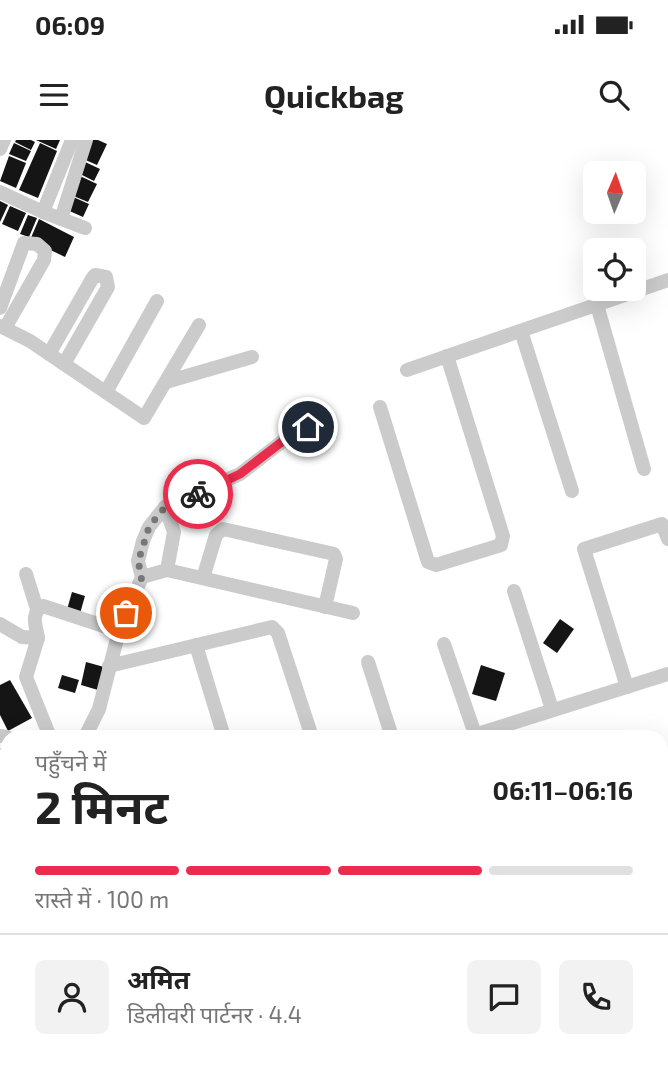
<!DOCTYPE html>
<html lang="hi">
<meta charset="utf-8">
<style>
:root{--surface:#fff;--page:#f2f2f2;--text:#222;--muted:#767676;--line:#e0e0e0;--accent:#ea2c4d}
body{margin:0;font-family:"Exo 2","Noto Sans Devanagari",sans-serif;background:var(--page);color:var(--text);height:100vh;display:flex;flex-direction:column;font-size:26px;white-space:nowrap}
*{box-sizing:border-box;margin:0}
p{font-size:23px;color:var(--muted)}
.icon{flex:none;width:38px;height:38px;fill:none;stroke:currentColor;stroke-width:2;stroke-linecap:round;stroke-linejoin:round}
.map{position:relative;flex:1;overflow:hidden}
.drawer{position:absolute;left:0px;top:590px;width:668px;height:345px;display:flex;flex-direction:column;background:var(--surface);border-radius:21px 21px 0 0;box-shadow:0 7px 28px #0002}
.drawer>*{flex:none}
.needle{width:46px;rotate:2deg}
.fabs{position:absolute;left:583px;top:21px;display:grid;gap:14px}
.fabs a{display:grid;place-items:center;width:63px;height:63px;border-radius:10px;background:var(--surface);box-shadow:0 7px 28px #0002;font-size:35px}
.pin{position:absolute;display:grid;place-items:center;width:60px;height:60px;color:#fff;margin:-30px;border:4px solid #fff;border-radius:50%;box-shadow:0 2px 7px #0007}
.courier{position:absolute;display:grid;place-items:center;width:70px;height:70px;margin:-35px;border:5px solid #ea2c4d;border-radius:50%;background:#fff;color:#222;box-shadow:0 2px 9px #0007}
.head em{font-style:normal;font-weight:700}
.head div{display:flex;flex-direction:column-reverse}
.head{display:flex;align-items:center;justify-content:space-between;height:119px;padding:0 35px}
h1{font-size:46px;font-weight:700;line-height:52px}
.bar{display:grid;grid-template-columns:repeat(4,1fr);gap:10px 7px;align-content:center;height:84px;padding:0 35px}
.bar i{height:9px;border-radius:5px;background:var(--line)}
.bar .active{background:var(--accent)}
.bar p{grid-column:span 4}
.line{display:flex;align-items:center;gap:18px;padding:0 35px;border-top:2px solid var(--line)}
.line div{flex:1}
.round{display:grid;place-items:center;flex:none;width:74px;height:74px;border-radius:10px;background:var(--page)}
.status{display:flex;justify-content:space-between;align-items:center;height:49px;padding:0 35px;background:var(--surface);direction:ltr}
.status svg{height:19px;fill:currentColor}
header{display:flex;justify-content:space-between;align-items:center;height:91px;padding:0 35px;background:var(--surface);font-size:32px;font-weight:700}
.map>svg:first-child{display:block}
.building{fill:#151515}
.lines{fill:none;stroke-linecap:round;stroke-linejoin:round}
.minor{stroke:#cbcbcb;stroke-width:14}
.done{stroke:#777;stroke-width:7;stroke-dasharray:0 12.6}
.route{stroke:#ea2c4d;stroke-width:9}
</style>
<div class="status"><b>06:09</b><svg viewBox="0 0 49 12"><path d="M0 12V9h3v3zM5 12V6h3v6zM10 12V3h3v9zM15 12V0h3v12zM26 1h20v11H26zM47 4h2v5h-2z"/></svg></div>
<header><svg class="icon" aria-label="menu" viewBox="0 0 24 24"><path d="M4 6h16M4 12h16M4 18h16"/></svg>Quickbag<svg class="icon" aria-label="search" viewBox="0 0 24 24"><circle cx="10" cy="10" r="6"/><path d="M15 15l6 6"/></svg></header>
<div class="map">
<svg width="668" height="934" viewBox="0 0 668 934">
<rect width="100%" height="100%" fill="#fff"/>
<g class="building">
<polygon points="16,0 31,0 35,2 31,10 15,2"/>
<polygon points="36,0 60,0 56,9"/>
<polygon points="89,0 98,0 107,4 97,25 81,18"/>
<polygon points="14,3 31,11 26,21 9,14"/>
<polygon points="40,3 57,11 38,58 19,50"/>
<polygon points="9,16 26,23 16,48 0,41"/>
<polygon points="83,21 100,29 94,41 78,33"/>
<polygon points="80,36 97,44 88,62 71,55"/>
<polygon points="71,56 89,64 83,77 65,69"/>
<polygon points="0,61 8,65 0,82"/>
<polygon points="10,66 26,73 18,91 2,84"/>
<polygon points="28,75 37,78 29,97 20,94"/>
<polygon points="39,79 74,97 65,117 30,100"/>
<polygon points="72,452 85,456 79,477 66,473"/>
<polygon points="560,479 574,489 557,513 543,503"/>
<polygon points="86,522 104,527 98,550 81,545"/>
<polygon points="481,525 505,533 496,561 472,554"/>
<polygon points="62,535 79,540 75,553 58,548"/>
<polygon points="10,540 32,578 8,591 0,575 0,545"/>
<polygon points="0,608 7,609 6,653 0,652"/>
</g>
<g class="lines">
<g class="minor">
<polyline points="0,9 4,0"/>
<polyline points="0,52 43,72 85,88"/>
<polyline points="43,72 72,0"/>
<polyline points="61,79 86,0"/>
<polyline points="597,165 644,329"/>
<polyline points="0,168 24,103 37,104 45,111 44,120 5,188"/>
<polyline points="0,186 30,201 144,278 199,185"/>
<polyline points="521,191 572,351"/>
<polyline points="49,214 92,139 95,135 106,137 108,147 64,224"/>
<polyline points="407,230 668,140"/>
<polyline points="166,242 252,217"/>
<polyline points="106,252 157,161"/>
<polyline points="380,267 428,422 436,425 501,405 503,396 447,216"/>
<polyline points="165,367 240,334 292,294 308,287"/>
<polyline points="167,430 353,473"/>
<polyline points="26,434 37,469"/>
<polyline points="203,438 216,395 223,389 330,413 334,414 336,419 325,467"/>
<polyline points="514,451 552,569"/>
<path d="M0,484L22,497L38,498C36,486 30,473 43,466L119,491"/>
<polyline points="38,498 26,537 50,597"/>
<polyline points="444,504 476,597"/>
<polyline points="196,505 224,597"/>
<polyline points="368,522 392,597"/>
<polyline points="109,526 272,487 278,493 312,597"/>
<polyline points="627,547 584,409 662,384 668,399"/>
<polyline points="0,596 7,597"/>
<polyline points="85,597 99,569 119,491 142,437 138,421 143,401 149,387 165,367 174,392 167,430 142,437"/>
<polyline points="468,597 668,534"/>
<polyline points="662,660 668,681"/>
<polyline points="0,767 7,756"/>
<polyline points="662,797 668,796"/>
<polyline points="0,924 7,923"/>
<polyline points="199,928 201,934"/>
<polyline points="510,928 512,934"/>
<polyline points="578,928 579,934"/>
<polyline points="394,934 394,928"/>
</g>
</g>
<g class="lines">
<polyline class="done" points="126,473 142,437 138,422 149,387 165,367 198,354"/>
<polyline class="route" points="198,354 240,334 292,294 308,287"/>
</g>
</svg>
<div class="fabs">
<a><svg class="needle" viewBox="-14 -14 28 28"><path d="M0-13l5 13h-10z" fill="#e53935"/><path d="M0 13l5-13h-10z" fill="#767676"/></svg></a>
<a><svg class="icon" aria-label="locate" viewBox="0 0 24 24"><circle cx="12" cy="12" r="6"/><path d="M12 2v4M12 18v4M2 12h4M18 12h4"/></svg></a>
</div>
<div class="pin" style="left:126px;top:473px;background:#ea580c"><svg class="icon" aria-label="bag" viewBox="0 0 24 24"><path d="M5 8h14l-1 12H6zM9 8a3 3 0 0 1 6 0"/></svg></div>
<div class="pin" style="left:308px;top:287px;background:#1f2937"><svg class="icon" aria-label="home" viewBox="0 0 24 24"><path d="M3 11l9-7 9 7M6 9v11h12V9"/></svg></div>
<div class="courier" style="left:198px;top:354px"><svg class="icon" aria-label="bike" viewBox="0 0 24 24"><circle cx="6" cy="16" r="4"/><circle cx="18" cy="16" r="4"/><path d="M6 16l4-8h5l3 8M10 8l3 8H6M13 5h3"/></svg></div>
<section class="drawer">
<div class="head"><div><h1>2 मिनट</h1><p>पहुँचने में</p></div><em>06:11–06:16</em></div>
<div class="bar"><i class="active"></i><i class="active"></i><i class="active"></i><i></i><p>रास्ते में · 100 m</p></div>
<div class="line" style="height:126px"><a class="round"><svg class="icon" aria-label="person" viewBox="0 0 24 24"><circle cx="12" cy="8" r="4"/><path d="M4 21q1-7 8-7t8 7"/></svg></a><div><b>अमित</b><p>डिलीवरी पार्टनर · 4.4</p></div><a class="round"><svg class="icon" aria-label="chat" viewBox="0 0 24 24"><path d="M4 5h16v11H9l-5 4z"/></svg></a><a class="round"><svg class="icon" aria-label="phone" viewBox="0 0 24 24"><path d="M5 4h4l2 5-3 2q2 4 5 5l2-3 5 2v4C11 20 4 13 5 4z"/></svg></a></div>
</section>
</div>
